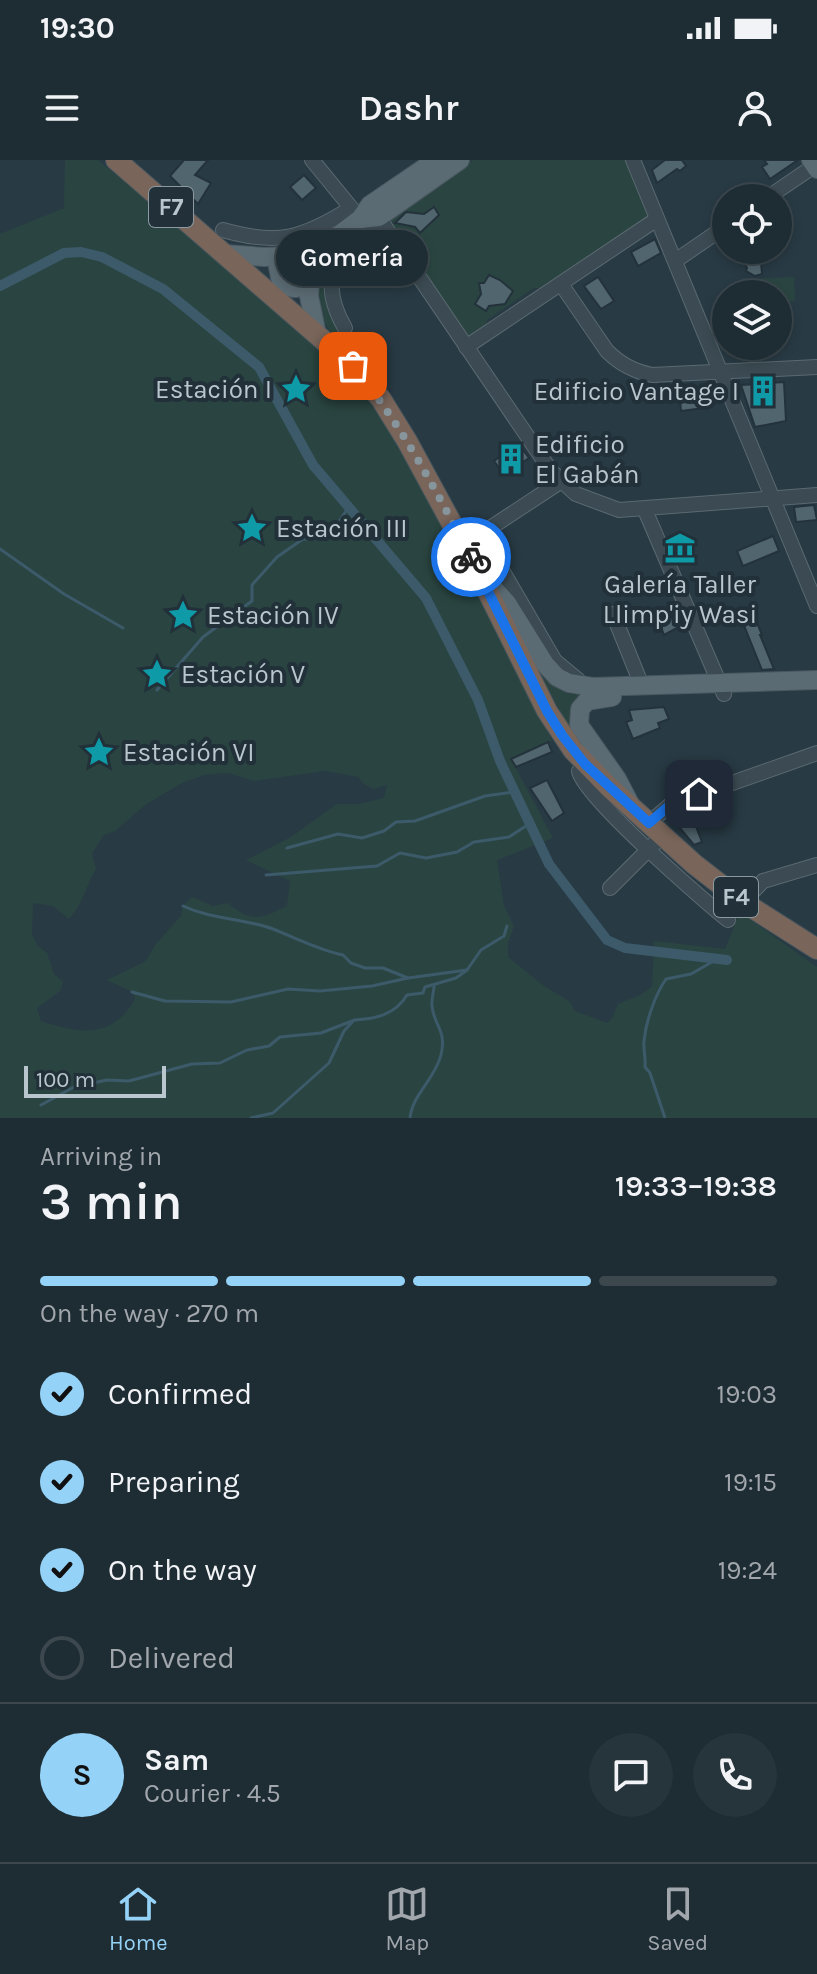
<!DOCTYPE html>
<meta charset="utf-8">
<style>
:root{--surface:#1e2c33;--page:#26343b;--text:#f1f3f6;--muted:#a1a7ac;--line:#3c484e;--accent:#95d2f7}
body{margin:0;font-family:Karla,sans-serif;background:var(--page);color:var(--text);height:100vh;display:flex;flex-direction:column;font-size:30px;white-space:nowrap}
*{box-sizing:border-box;margin:0}
p{font-size:26px;color:var(--muted)}
.icon{flex:none;width:44px;height:44px;fill:none;stroke:currentColor;stroke-width:2;stroke-linecap:round;stroke-linejoin:round}
.map{position:relative;height:958px;overflow:hidden}
.details{display:flex;flex-direction:column;background:var(--surface);flex:1}
.details>*{flex:none}
.controls{position:absolute;left:712px;top:24px;display:grid;gap:16px}
.controls a{display:grid;place-items:center;width:80px;height:80px;border-radius:50%;background:var(--surface);box-shadow:0 4px 12px #0003,0 0 0 2px var(--line);font-size:40px}
.scale{position:absolute;left:24px;bottom:20px;width:142px;box-sizing:border-box;padding-left:8px;border:4px solid #bac6cd;border-top:0;font-size:22px;line-height:28px;white-space:nowrap;color:#bac6cd;-webkit-text-stroke:6px #213039;paint-order:stroke}
.pin{position:absolute;display:grid;place-items:center;width:68px;height:68px;color:#fff;margin:-34px;border-radius:16px;box-shadow:0 4px 12px #0006}
.courier{position:absolute;display:grid;place-items:center;width:80px;height:80px;margin:-40px;border:6px solid #1a73e8;border-radius:50%;background:#fff;color:#222;box-shadow:0 2px 10px #0007}
.bubble{position:absolute;height:56px;border-radius:28px;background:var(--surface);box-shadow:0 4px 12px #0003,0 0 0 2px var(--line);font-size:26px;font-weight:600;line-height:56px;text-align:center}
.head em{font-style:normal;font-weight:600}
.head div{display:flex;flex-direction:column-reverse}
.head{display:flex;align-items:center;justify-content:space-between;height:136px;padding:0 40px}
h1{font-size:52px;font-weight:600;line-height:60px}
.bar{display:grid;grid-template-columns:repeat(4,1fr);gap:12px 8px;align-content:center;height:96px;padding:0 40px}
.bar i{height:10px;border-radius:6px;background:var(--line)}
.bar .active{background:var(--accent)}
.bar p{grid-column:span 4}
.line{display:flex;align-items:center;gap:20px;padding:0 40px;border-top:2px solid var(--line)}
.line div{flex:1}
.round{display:grid;place-items:center;flex:none;width:84px;height:84px;border-radius:42px;background:var(--page)}
ol{padding:0 40px;list-style:none}
li{display:flex;align-items:center;gap:24px;height:88px}
li p{margin-inline-start:auto}
li .icon{padding:8px;border-radius:50%;background:var(--accent);color:#111;stroke-width:4}
li:last-child{color:var(--muted)}
li i{width:44px;height:44px;border:4px solid var(--line);border-radius:50%}
.status{display:flex;justify-content:space-between;align-items:center;height:56px;padding:0 40px;background:var(--surface);direction:ltr}
.status svg{height:22px;fill:currentColor}
header{display:flex;justify-content:space-between;align-items:center;height:104px;padding:0 40px;background:var(--surface);font-size:36px;font-weight:600}
.dock{display:flex;justify-content:space-around;align-items:center;height:112px;border-top:2px solid var(--line);background:var(--surface);font-size:22px;color:var(--muted)}
.dock a{display:grid;justify-items:center;gap:4px}
.dock .active{color:var(--accent)}
.map>svg:first-child{display:block}
.green{fill:#2a4541;fill-rule:evenodd}
.lines{fill:none;stroke-linecap:round;stroke-linejoin:round}
.stream{stroke:#3c5a6a;stroke-width:3}
.canal{stroke:#3c5a6a;stroke-width:10}
.building{fill:#51656e;stroke:#23323b;stroke-width:2}
.minor-casing{stroke:#5b6971;stroke-width:16}
.major-casing{stroke:#495760;stroke-width:20}
.highway-casing{stroke:#47565e;stroke-width:22}
.minor{stroke:#3c4b53;stroke-width:14}
.major{stroke:#5b6b73;stroke-width:18}
.highway{stroke:#79655a;stroke-width:20}
.done{stroke:#87959d;stroke-width:8;stroke-dasharray:0 14.4}
.route{stroke:#1a73e8;stroke-width:10}
.labels{text-anchor:middle;dominant-baseline:central;stroke-width:8;stroke-linejoin:round;paint-order:stroke}
.shield{fill:#213039;stroke:#8c99a1;stroke-width:2}
.shield-label{font-size:24px;font-weight:bold;fill:#bac6cd}
.poi-label{font-size:26px;fill:#bac6cd;stroke:#213039;text-anchor:start}
</style>
<div class="status"><b>19:30</b><svg viewBox="0 0 49 12"><path d="M0 12V9h3v3zM5 12V6h3v6zM10 12V3h3v9zM15 12V0h3v12zM26 1h20v11H26zM47 4h2v5h-2z"/></svg></div>
<header><svg class="icon" aria-label="menu" viewBox="0 0 24 24"><path d="M4 6h16M4 12h16M4 18h16"/></svg>Dashr<svg class="icon" aria-label="person" viewBox="0 0 24 24"><circle cx="12" cy="8" r="4"/><path d="M4 21q1-7 8-7t8 7"/></svg></header>
<div class="map">
<svg width="817" height="958" viewBox="0 0 817 958">
<rect width="100%" height="100%" fill="#283a44"/>
<g class="green">
<path d="M65,0H98L273,146L364,233L379,254L457,390L552,580L511,599L553,678L497,700L504,746L514,766L508,783V797L544,826L569,841L575,851L607,863L613,857L618,844L638,836L652,827L654,781L725,789L740,752L817,807V958H0V74L64,48ZM325,611L358,617L364,624L374,629L387,625L384,638L359,644H337L291,677L246,700L290,721L287,746C259,760 252,762 227,743L213,746L192,737L183,746L181,756L155,785L146,801L107,820L132,832L135,839C113,879 79,874 41,861L37,848L60,831L63,822L54,814L47,793L38,786L32,775L33,743L53,746L69,759C82,746 86,725 96,709L92,693L104,675L115,671L145,645L182,623L204,615L228,613L254,621Z"/>
<polygon points="473,0 627,0 648,57 545,128 534,128 487,160 486,169 468,176 394,69 392,60 395,53"/>
<path d="M349,77L342,87L335,161L348,177L351,175L367,207C355,194 339,182 328,168C300,133 318,100 349,77Z"/>
<polygon points="794,117 795,141 778,142 778,134 756,134 755,119"/>
<polygon points="511,455 587,536 587,591 563,557"/>
</g>
<g class="lines">
<g class="stream">
<polyline points="0,389 64,434 123,468"/>
<polyline points="157,530 203,477 252,441 252,425 277,397 303,379 314,379 338,363 348,348"/>
<polyline points="287,688 338,674 362,678 384,671 396,662 415,661 485,636 514,632"/>
<polyline points="266,715 377,706 400,693 426,698 457,692 474,682 509,677 529,664"/>
<path d="M183,746C213,760 243,758 273,769C296,778 319,790 343,795L351,803L365,808H383L408,818L467,810"/>
<polyline points="132,832 165,841 231,842 288,829 320,831 372,826 408,818"/>
<polyline points="41,945 74,927 107,920 129,921 192,904 220,903 247,890 269,886 280,877 321,873 352,861"/>
<path d="M251,958L273,953L329,903L344,871L354,860C375,859 395,855 407,835L423,833L425,827L456,818L467,810L481,790L504,776L507,766"/>
<path d="M410,958C412,935 435,919 441,895C447,870 434,866 432,846C431,840 434,832 434,826"/>
<path d="M665,958L650,913L645,907C646,898 643,889 644,881C646,861 655,835 666,819L691,814L719,798"/>
</g>
<polyline class="canal" points="0,126 64,93 81,92 102,97 163,129 259,207 313,305 426,438 478,540 500,601 549,704 607,780 625,788 727,800"/>
</g>
<g class="building">
<polygon points="184,0 208,0 195,15 211,23 198,44 170,16"/>
<polygon points="665,0 682,0 686,6 680,11 677,9 657,23 652,10"/>
<polygon points="764,0 798,0 770,19 762,7 767,4"/>
<polygon points="304,15 316,28 302,40 290,27"/>
<polygon points="434,47 439,55 420,73 415,67 395,63 406,52 424,54"/>
<polygon points="655,79 661,93 638,106 631,92"/>
<polygon points="735,90 753,90 761,102 762,114 755,116 746,111 747,108"/>
<polygon points="489,115 500,120 513,131 505,144 489,146 486,151 475,144 481,134 479,123 484,123"/>
<polygon points="598,117 614,141 601,149 584,126"/>
<polygon points="784,222 786,261 755,267 741,225"/>
<polygon points="694,228 704,248 681,251 679,229"/>
<polygon points="518,283 529,298 504,315 494,301"/>
<polygon points="814,345 817,360 796,362 794,347"/>
<polygon points="773,376 779,391 743,406 737,391"/>
<polygon points="751,448 762,475 760,475 774,509 762,510 739,453"/>
<polygon points="677,451 681,459 677,468 664,475 659,461"/>
<polygon points="664,547 669,559 658,563 660,568 633,579 626,562 632,560 629,550"/>
<polygon points="548,582 552,592 516,607 511,599"/>
<polygon points="547,620 564,653 552,661 530,628"/>
<polygon points="690,651 702,682 694,685 675,662 677,656"/>
</g>
<g class="lines">
<g class="minor-casing">
<g id="minor">
<polyline points="312,0 357,55"/>
<polyline points="633,0 817,446"/>
<polyline points="767,38 817,4"/>
<polyline points="373,49 551,311 576,334 619,350 817,335"/>
<path d="M223,70C278,86 304,78 351,48"/>
<polyline points="675,101 726,66"/>
<path d="M561,124L607,191C620,204 633,211 652,215L817,207"/>
<path d="M345,168C314,114 341,94 379,57"/>
<polyline points="466,187 657,59"/>
<polyline points="560,322 481,374 555,501 578,520"/>
<polyline points="645,350 724,534"/>
<polyline points="613,454 642,526"/>
<path d="M585,604L579,611C581,634 704,741 728,760"/>
<polyline points="649,663 670,645 817,593"/>
<polyline points="610,728 662,676"/>
<polyline points="743,742 763,721 817,705"/>
</g>
</g>
<g class="major-casing">
<g id="major">
<polyline points="811,0 817,9"/>
<polyline points="360,59 379,57 460,0"/>
<polyline points="225,94 264,97 312,95 360,59 370,45 436,0"/>
<polyline points="312,95 309,136 317,175"/>
<path d="M289,96L278,107L281,122C291,131 301,130 309,119"/>
<polyline points="487,421 507,443 545,504 557,517 569,523 593,527 817,520"/>
<polyline points="612,537 587,541 580,549 579,565 617,619 630,644"/>
</g>
</g>
<g class="highway-casing">
<polyline id="highway" points="116,0 353,206 381,239 407,281 477,410 547,551 573,590 609,627 694,704 743,742 817,789"/>
</g>
<use href="#minor" class="minor"/>
<use href="#major" class="major"/>
<use href="#highway" class="highway"/>
</g>
<g class="lines">
<path class="done" d="M353,206C401,263 436,331 471,397"/>
<polyline class="route" points="471,397 547,551 562,575 585,604 649,663 670,645 699,634"/>
</g>
<defs>
<g id="sight-bare" transform="scale(2.4)"><path d="M0-6L1.8-2.2L6-1.7L2.9 1.2L3.7 5.4L0 3.3L-3.7 5.4L-2.9 1.2L-6-1.7L-1.8-2.2Z" fill="#0f9aa8" stroke="#213039" stroke-width="2.5" paint-order="stroke"/></g>
<g id="building-bare" transform="scale(2.4)"><path d="M-4-6H4V6H1V3H-1V6H-4ZM-2.5-4.3h1.7v1.8h-1.7ZM.8-4.3h1.7v1.8H.8ZM-2.5-1h1.7V.8h-1.7ZM.8-1h1.7V.8H.8Z" fill="#0f9aa8" stroke="#213039" stroke-width="2.5" paint-order="stroke"/></g>
<g id="museum-bare" transform="scale(2.4)"><path d="M0-6L6-3V-2H-6V-3ZM-5-1h2V3h-2ZM-1-1h2V3h-2ZM3-1h2V3H3ZM-6 4H6V6H-6Z" fill="#0f9aa8" stroke="#213039" stroke-width="2.5" paint-order="stroke"/></g>
</defs>
<g fill-rule="evenodd">
<use href="#sight-bare" x="296" y="229"/>
<use href="#building-bare" x="763" y="231"/>
<use href="#building-bare" x="511" y="299"/>
<use href="#sight-bare" x="252" y="368"/>
<use href="#museum-bare" x="680" y="388"/>
<use href="#sight-bare" x="183" y="455"/>
<use href="#sight-bare" x="157" y="514"/>
<use href="#sight-bare" x="99" y="592"/>
</g>
<g class="labels">
<g class="shield">
<rect x="149" y="27" width="44" height="40" rx="6"/>
<rect x="714" y="717" width="44" height="40" rx="6"/>
</g>
<g class="shield-label">
<text x="171" y="47">F7</text>
<text x="736" y="737">F4</text>
</g>
<g class="poi-label">
<text x="272" y="229" text-anchor="end">Estación I</text>
<text x="739" y="231" text-anchor="end">Edificio Vantage I</text>
<text x="535" y="284">Edificio<tspan x="535" dy="30">El Gabán</tspan></text>
<text x="276" y="368">Estación III</text>
<text x="680" y="424" text-anchor="middle">Galería Taller<tspan x="680" dy="30">Llimp'iy Wasi</tspan></text>
<text x="207" y="455">Estación IV</text>
<text x="181" y="514">Estación V</text>
<text x="123" y="592">Estación VI</text>
</g>
</g>
</svg>
<div class="controls">
<a><svg class="icon" aria-label="locate" viewBox="0 0 24 24"><circle cx="12" cy="12" r="6"/><path d="M12 2v4M12 18v4M2 12h4M18 12h4"/></svg></a>
<a><svg class="icon" aria-label="layers" viewBox="0 0 24 24"><path d="M12 4l9 5-9 5-9-5zM3 14l9 5 9-5"/></svg></a>
</div>
<div class="scale">100 m</div>
<div class="pin" style="left:353px;top:206px;background:#ea580c"><svg class="icon" aria-label="bag" viewBox="0 0 24 24"><path d="M5 8h14l-1 12H6zM9 8a3 3 0 0 1 6 0"/></svg></div>
<div class="pin" style="left:699px;top:634px;background:#1f2937"><svg class="icon" aria-label="home" viewBox="0 0 24 24"><path d="M3 11l9-7 9 7M6 9v11h12V9"/></svg></div>
<div class="courier" style="left:471px;top:397px"><svg class="icon" aria-label="bike" viewBox="0 0 24 24"><circle cx="6" cy="16" r="4"/><circle cx="18" cy="16" r="4"/><path d="M6 16l4-8h5l3 8M10 8l3 8H6M13 5h3"/></svg></div>
<div class="bubble" style="left:276px;top:70px;width:152px">Gomería</div>
</div>
<section class="details">
<div class="head"><div><h1>3 min</h1><p>Arriving in</p></div><em>19:33–19:38</em></div>
<div class="bar"><i class="active"></i><i class="active"></i><i class="active"></i><i></i><p>On the way · 270 m</p></div>
<ol>
<li><svg class="icon" aria-label="check" viewBox="0 0 24 24"><path d="M5 12l5 5 9-10"/></svg>Confirmed<p>19:03</p></li>
<li><svg class="icon" aria-label="check" viewBox="0 0 24 24"><path d="M5 12l5 5 9-10"/></svg>Preparing<p>19:15</p></li>
<li><svg class="icon" aria-label="check" viewBox="0 0 24 24"><path d="M5 12l5 5 9-10"/></svg>On the way<p>19:24</p></li>
<li><i></i>Delivered</li>
</ol>
<div class="line" style="height:144px"><b class="round" style="background:var(--accent);color:#111">S</b><div><b>Sam</b><p>Courier · 4.5</p></div><a class="round"><svg class="icon" aria-label="chat" viewBox="0 0 24 24"><path d="M4 5h16v11H9l-5 4z"/></svg></a><a class="round"><svg class="icon" aria-label="phone" viewBox="0 0 24 24"><path d="M5 4h4l2 5-3 2q2 4 5 5l2-3 5 2v4C11 20 4 13 5 4z"/></svg></a></div>
</section>
<nav class="dock">
<a class="active"><svg class="icon" aria-label="home" viewBox="0 0 24 24"><path d="M3 11l9-7 9 7M6 9v11h12V9"/></svg>Home</a>
<a><svg class="icon" aria-label="map" viewBox="0 0 24 24"><path d="M3 6l6-2 6 2 6-2v14l-6 2-6-2-6 2zM9 4v14M15 6v14"/></svg>Map</a>
<a><svg class="icon" aria-label="saved" viewBox="0 0 24 24"><path d="M7 4h10v16l-5-4-5 4z"/></svg>Saved</a>
</nav>
